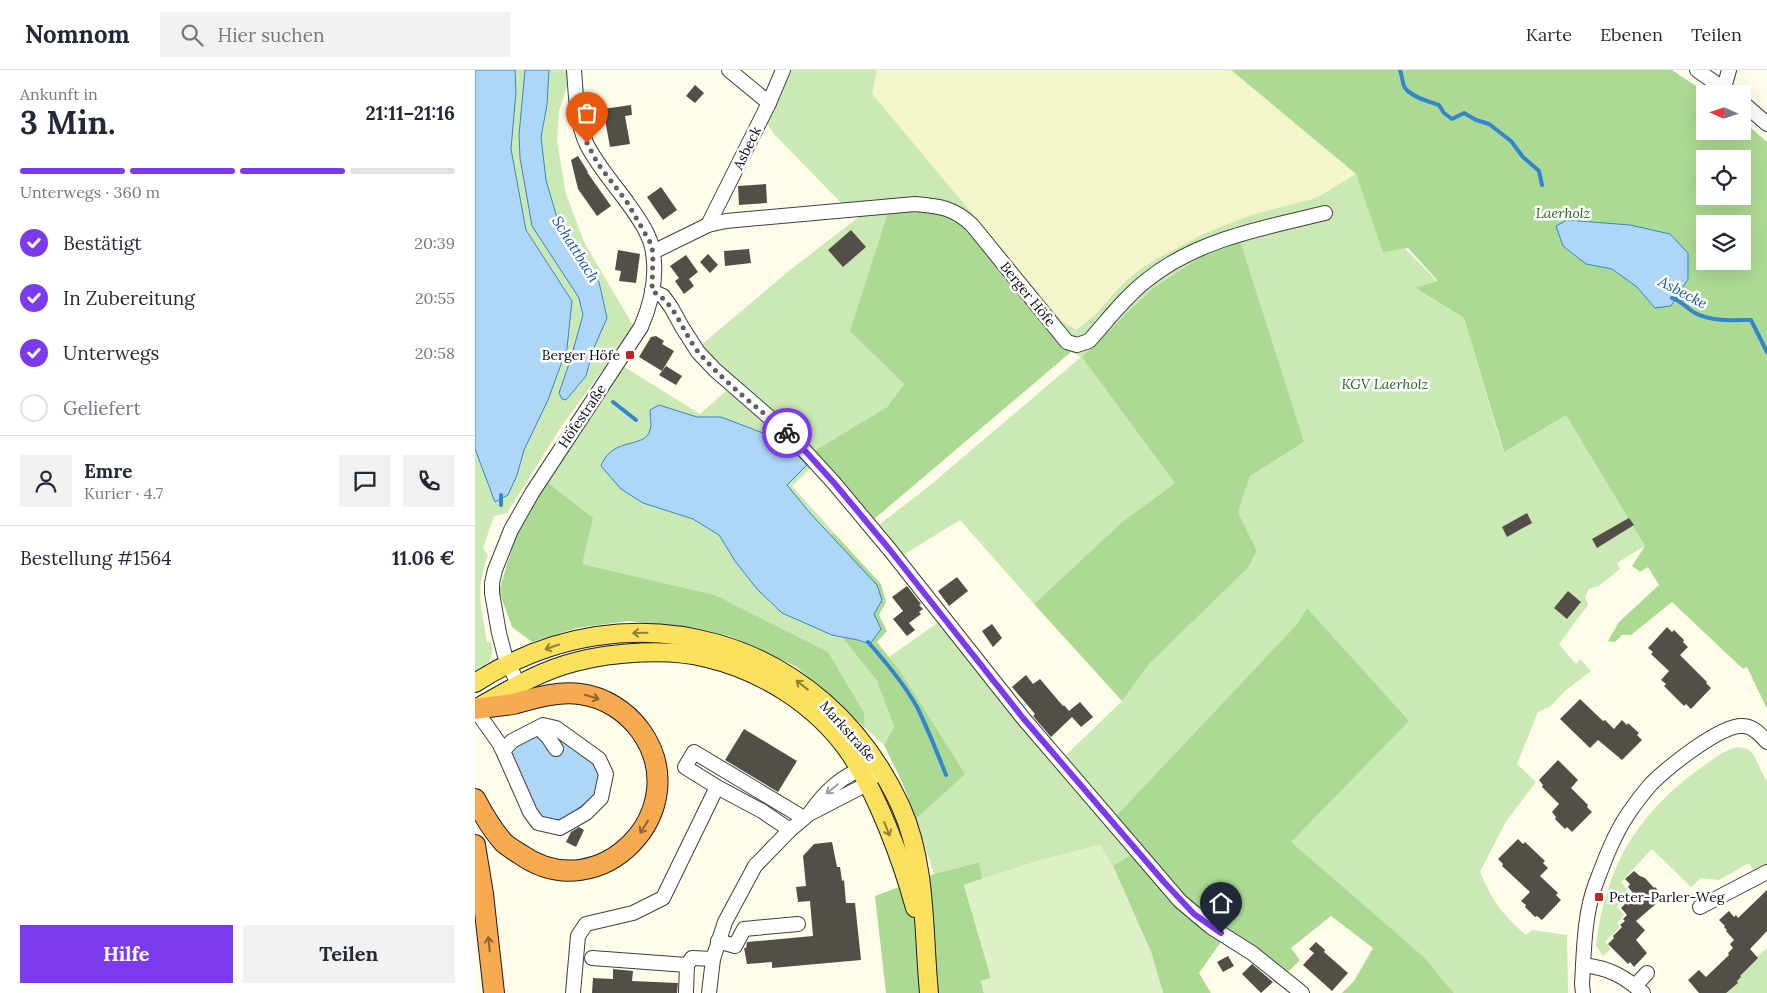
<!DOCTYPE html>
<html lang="de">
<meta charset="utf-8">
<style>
:root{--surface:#fff;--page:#f2f2f3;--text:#1f2937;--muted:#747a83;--line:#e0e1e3;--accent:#7c3aed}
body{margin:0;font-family:Lora,serif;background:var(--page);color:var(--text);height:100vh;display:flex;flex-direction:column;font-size:19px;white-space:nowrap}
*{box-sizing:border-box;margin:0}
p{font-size:16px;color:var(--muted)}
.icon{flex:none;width:28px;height:28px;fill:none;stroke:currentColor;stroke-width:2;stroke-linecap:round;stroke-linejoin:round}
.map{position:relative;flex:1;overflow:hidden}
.side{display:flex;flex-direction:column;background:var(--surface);width:475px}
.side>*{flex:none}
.needle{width:32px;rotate:273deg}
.tools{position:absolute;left:1221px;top:15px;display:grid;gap:10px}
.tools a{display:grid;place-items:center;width:55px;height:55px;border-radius:0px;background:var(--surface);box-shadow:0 5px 20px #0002;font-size:25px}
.pin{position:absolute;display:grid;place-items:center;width:42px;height:42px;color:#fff;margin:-51px -21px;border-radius:50% 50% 50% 0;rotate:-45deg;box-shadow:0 0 5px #0007}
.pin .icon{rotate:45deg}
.courier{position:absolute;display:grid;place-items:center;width:50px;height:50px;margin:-25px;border:4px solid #7c3aed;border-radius:50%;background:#fff;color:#222;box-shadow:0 1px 6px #0007}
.summary em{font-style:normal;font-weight:700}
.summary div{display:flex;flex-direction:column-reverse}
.summary{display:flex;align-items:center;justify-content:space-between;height:85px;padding:0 20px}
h1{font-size:32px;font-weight:700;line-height:38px}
.bar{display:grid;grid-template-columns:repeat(4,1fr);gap:8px 5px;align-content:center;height:60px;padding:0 20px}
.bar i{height:6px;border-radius:4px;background:var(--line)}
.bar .selected{background:var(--accent)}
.bar p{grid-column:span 4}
.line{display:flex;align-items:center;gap:12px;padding:0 20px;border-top:1px solid var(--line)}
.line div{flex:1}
.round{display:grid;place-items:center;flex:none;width:52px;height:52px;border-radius:0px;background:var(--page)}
ol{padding:0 20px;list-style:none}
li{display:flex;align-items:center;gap:15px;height:55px}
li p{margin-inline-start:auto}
li .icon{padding:5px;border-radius:50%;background:var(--accent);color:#fff;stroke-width:4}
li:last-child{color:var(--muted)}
li i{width:28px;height:28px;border:2px solid var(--line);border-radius:50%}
.cta{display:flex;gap:10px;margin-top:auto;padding:10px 20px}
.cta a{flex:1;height:58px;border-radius:0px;background:var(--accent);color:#fff;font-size:20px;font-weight:700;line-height:58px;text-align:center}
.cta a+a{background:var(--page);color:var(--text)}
header{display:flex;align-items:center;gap:30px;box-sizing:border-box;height:70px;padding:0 25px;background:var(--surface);border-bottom:1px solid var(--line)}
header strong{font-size:24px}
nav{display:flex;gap:28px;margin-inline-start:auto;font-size:18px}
.search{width:350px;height:45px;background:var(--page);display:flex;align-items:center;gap:12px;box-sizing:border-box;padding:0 18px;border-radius:0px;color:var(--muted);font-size:19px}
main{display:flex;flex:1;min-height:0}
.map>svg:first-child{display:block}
.farmland{fill:#f5f5ca}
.green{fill:#cbe9b4}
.forest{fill:#adda93;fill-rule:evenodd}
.pitch{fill:#def0c6}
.water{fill:#aed6f7;stroke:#3485cf}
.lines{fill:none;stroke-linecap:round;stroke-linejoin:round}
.stream{stroke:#3485cf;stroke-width:4}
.building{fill:#544e48}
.minor-casing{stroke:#3f3f3f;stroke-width:16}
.major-casing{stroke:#1d1d1d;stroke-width:20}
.highway-casing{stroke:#1d1d1d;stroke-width:22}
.minor{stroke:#fff;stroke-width:14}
.major{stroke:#fbe15e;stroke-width:18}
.highway{stroke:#f7aa50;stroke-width:20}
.oneway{stroke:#8f8139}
.oneway2{stroke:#8d6331}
.oneway3{stroke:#9e9e9e}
.done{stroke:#61605a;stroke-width:5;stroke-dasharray:0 9}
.route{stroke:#7c3aed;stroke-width:6}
.poi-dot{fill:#bd2722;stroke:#fff;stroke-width:2}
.labels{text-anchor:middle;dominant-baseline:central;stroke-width:5;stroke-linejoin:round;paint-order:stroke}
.street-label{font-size:14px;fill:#0c0c0c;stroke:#fff}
.park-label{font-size:14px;font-style:italic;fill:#25641b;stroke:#fff}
.poi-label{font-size:14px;fill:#0c0c0c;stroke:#fff;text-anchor:end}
.water-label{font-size:15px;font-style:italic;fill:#14579f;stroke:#fff}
</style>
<header>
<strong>Nomnom</strong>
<div class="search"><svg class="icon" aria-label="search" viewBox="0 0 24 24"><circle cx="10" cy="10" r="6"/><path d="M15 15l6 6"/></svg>Hier suchen</div>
<nav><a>Karte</a><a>Ebenen</a><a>Teilen</a></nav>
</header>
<main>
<section class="side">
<div class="summary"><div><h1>3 Min.</h1><p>Ankunft in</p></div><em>21:11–21:16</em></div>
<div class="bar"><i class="selected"></i><i class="selected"></i><i class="selected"></i><i></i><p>Unterwegs · 360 m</p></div>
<ol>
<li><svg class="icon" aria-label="check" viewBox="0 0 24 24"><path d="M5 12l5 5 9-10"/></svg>Bestätigt<p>20:39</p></li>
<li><svg class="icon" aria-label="check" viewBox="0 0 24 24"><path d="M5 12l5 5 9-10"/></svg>In Zubereitung<p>20:55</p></li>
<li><svg class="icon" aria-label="check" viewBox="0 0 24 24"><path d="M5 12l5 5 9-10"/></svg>Unterwegs<p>20:58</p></li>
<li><i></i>Geliefert</li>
</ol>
<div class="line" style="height:90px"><a class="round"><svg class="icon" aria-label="person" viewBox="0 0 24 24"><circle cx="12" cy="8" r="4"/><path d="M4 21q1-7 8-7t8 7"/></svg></a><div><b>Emre</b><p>Kurier · 4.7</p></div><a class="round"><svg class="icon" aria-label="chat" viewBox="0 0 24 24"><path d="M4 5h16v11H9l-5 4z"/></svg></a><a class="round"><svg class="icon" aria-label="phone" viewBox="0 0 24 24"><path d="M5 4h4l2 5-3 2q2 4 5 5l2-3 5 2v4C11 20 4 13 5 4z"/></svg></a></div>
<div class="line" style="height:65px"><div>Bestellung #1564</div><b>11.06 €</b></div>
<div class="cta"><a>Hilfe</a><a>Teilen</a></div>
</section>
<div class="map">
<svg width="1292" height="923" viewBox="0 0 1292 923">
<rect width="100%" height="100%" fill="#fffdea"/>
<polygon class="farmland" points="402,0 756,0 881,104 841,128 776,145 728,164 683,188 661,202 641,221 619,246 601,261 587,251 396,24"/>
<g class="green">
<path d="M0,0H92L93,14L84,41L82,71L91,124L109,172L159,257L86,357L32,443L19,446L8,478L13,485C0,520 6,536 12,572H16C20,589 14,594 0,603Z"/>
<path d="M313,0H402L397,24L587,251L601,260L619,246L641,221L661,202L683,188L728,164L776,145L841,128L881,104L895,143L963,212L941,219L989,248L1028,381L1091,344L1170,476L1142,493L1145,499L1124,516L1114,519L1110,527L1113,535L1084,574L1101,594L1105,589L1116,601L1091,620L1076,636L1063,642L1042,694L1061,712L1030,753L1005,802C1018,832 1026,843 1051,865L1057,860L1092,865L1093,923H979L949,887L815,772L833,538L822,554L641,746L589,687L647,631L675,593L773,498L782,481L763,442L775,406L829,372L700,413L647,452L559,534L485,450L425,487L401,457L453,417L606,287L596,282L493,157L375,260L429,314L412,337L339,381L307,348L257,309L226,275L315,200L384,147L367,134L299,64L291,52Z"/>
<polygon points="148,296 225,344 251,321 311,367 337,397 317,416 359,463 346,469 367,567 402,611 419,657 409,675 390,658 389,643 240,525 106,494 73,413"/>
<polygon points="465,551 713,844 724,903 732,923 688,923 676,882 625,775 563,791 507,809 503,792 459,804 441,749 489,704 425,601 414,587"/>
<path d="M1263,677L1273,679L1278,684L1292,712V796L1280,803L1274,793L1244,810L1226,808L1216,817L1177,779L1146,812L1155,823L1142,837L1149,845L1143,852L1144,858L1130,872L1136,879L1128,886L1121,876C1130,800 1159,748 1220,702C1233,693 1248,680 1263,677Z"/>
<polygon points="1292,878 1292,923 1238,923"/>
</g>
<g class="forest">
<path d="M756,0H1197L1233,24H1230V61H1268V51L1292,72V639L1272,597L1268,599L1197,532L1156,565H1147L1140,572L1133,571L1144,552L1184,515L1173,497L1165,502L1157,496L1170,476L1091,345L1029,382L989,248L940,218L963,211L933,178L908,182L881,104ZM1230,89H1268V126H1230ZM1230,154H1268V191H1230Z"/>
<polygon points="446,139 474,146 493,157 596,282 398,450 339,381 412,337 429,314 375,261 413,143"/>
<polygon points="765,171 829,372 775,406 763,442 782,481 773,498 675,593 647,631 559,534 647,452 700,413 607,287 677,219 724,188"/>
<polygon points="73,413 118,448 107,494 240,525 353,582 389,643 390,658 322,597 257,567 222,558 153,551 102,558 57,572 37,557 24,521 43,458"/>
<polygon points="359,463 406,514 411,532 404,545 412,561 402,572 425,601 490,704 441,749 428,714 409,675 419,657 402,611 367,567 354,563 346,469"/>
<polygon points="832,538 934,651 816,772 949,887 979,923 867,923 879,911 898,878 856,846 816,878 825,890 813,902 753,862 724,903 736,923 688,923 676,882 638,796 669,777 641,746 822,554"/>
<polygon points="504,792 507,809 489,815 516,908 506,911 509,923 411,923 400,826 459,804"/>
</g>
<polygon class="pitch" points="625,775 638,796 676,882 688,923 509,923 506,911 516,908 489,815 563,791"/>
<g class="water">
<polygon points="0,0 40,0 41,22 36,79 51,160 97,231 92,278 73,330 49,380 42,405 33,425 20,432 0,379"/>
<polygon points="50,0 74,0 72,35 66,67 71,110 87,165 124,212 132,248 118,280 111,306 91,330 87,329 84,323 95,291 108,245 104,228 57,156 45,88 44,65"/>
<polygon points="1092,150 1155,155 1195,164 1213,183 1213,209 1196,236 1180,238 1162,217 1137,199 1111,194 1088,176 1081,156"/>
<path d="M184,335L222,347H246L309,371L332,395L312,415L335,443L402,515L407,530L399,544L406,559L395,574L383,570L357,565L307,543L282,519L260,491L244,465L218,449L168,433L146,419L126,396C137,366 171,379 175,360C177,355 175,346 175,340Z"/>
<path d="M76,660L118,689L127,708L121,725L89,749L80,751L64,746L35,683C44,669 60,666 76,660Z"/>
</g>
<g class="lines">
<g class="stream">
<path d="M925,0C927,5 927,11 929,16C933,26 955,32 964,35L969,43L977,49L989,43L1001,50L1014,54L1036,71L1048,87L1064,101L1067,115"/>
<path d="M1197,228C1206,230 1212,239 1220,243C1237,252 1258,250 1276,250L1292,282"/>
<polyline points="138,332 161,350"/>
<polyline points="26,425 26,435"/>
<path d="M393,572C411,592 429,614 442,637C453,659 462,682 471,705"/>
</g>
</g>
<g class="building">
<polygon points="220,15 229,23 220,33 211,26"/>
<polygon points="156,35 157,45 150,46 155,74 135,77 128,39"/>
<polygon points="103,86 113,102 112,102 136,136 122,146 103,119 96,90"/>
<polygon points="291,114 292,133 264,135 263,116"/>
<polygon points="186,117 202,140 188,150 172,127"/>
<polygon points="376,160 391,177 368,197 353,180"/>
<polygon points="274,179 276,193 250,196 249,181"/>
<polygon points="143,180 165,184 161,213 144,211 146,201 140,200"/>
<polygon points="233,184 243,195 235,203 225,192"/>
<polygon points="211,185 223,202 214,209 219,216 209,224 200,211 204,208 195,196"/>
<polygon points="181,266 189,271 187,274 199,281 187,301 164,287 176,267"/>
<polygon points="191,296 207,306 201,315 184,305"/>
<polygon points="1052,443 1057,453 1032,467 1027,457"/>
<polygon points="1154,448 1159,455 1122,478 1117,469"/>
<polygon points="482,507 493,521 474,536 463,521"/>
<polygon points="432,516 446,534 444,535 448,539 444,542 446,544 434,553 440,560 432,566 418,549 428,541 417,527"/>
<polygon points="1093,521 1106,532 1092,549 1079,538"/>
<polygon points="517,554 527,568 518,577 507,561"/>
<polygon points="1192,557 1197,562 1199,560 1209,570 1208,572 1213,577 1205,585 1232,612 1231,613 1236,618 1216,639 1211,634 1209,636 1189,616 1191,614 1186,610 1194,601 1176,584 1178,582 1173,578"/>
<polygon points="551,605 558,614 565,609 588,636 589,635 594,641 605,632 618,647 606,657 597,647 576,667 558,646 560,644 537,617"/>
<polygon points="1105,629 1128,651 1130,650 1139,659 1147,650 1152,655 1153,653 1164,663 1162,665 1167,670 1147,690 1123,670 1115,678 1085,649"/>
<polygon points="269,659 322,691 303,722 250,690"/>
<polygon points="1083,690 1103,710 1096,718 1113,735 1112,737 1117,742 1097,762 1092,757 1090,759 1080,749 1081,747 1077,742 1084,734 1067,717 1068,715 1064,710"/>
<polygon points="104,757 109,760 101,777 91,772 96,762"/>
<polygon points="1043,769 1048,774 1050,772 1070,791 1068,793 1073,798 1065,806 1083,823 1081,825 1086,830 1067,850 1062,846 1060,847 1050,837 1051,835 1046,831 1055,822 1027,796 1028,794 1023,789"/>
<polygon points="357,772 362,797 365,797 367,811 369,810 371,833 380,833 386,890 297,898 297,892 272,894 269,878 271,878 272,872 338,866 335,831 323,832 321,817 331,816 328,786 339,774"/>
<polygon points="1159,801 1165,806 1170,808 1179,818 1180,817 1189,827 1161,851 1170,860 1161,870 1172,883 1159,897 1155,892 1153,894 1133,874 1139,868 1138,866 1147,857 1145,855 1150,851 1148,849 1152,845 1146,838 1150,834 1148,832 1158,823 1153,817 1155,814 1150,809"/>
<polygon points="1292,820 1292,861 1275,879 1283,888 1265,906 1266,907 1262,911 1263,913 1251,923 1224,923 1213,910 1224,900 1231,907 1254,885 1253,883 1258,878 1255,874 1259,870 1251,861 1252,860 1249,857 1250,856 1244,850 1254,841 1259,847 1261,845 1263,848"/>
<polygon points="841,872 850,880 849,882 873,903 857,921 828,895 839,883 834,879"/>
<polygon points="753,886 759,896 748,902 742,892"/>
<polygon points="777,894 798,912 786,923 767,904"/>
<polygon points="138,899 158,901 157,911 203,913 202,923 117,923 118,908 138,909"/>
</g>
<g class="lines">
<g class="minor-casing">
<g id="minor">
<polyline points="254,0 294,33"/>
<polyline points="1222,0 1256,24"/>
<polyline points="1249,18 1254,0"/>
<polyline points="1268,33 1292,54"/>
<polyline points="233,155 294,33 308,0"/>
<path d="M178,182L233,155L251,151L440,134C465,136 479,138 497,155L592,272L602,275L614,271C632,251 650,227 672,210C723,169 788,158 850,143"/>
<polyline points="177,221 188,226 196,237 207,257 223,282 240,300 317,367 359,413 415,480 548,648 705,831 736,857 777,883 827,923"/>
<path d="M43,614L30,586L24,563L17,523V513L20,500L36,460L57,423L166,257C176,234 182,208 178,183C176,165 162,146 152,132C138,113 123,96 112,75C101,52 101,25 99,0"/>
<polyline points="0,639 24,673 28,681 55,742 63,753 85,758 111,743 126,728 131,704 124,689 81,658 68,655 37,671 28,681"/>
<polyline points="64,658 73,667 81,679"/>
<polyline points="242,717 210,697 219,682 329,748"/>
<path d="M335,743C348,724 369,702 393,698"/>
<polyline points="1225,837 1292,802"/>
<polyline points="243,871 260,876 269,859 323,854"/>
<polyline points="117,888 212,895 217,888 238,889"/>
<path d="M1108,895C1134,898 1149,906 1168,923"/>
<polyline points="1160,916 1172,903"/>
<polyline points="98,923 103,866 111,854 158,843 188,828 242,717 287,741 315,760"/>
<polyline points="211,923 212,895"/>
<polyline points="234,923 238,889 250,852 280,796 315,760 334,744 392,714 398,707"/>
<path d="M1108,923L1107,914C1109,881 1109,844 1121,813C1130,789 1139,765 1153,744C1160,734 1168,723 1176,714C1192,698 1246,654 1268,656C1278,656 1286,665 1292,672"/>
</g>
</g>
<g class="major-casing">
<g id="major">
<path d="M0,613C156,512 349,568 426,737C452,795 448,861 454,923"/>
<path d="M2,638C34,620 64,601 100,592C138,582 194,578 232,588C287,601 341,635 374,682C402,723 427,790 440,838"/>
</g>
</g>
<g class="highway-casing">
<g id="highway">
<path d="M0,639C12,637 25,636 38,634C60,628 82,621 105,624C129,627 151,641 165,660C223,739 125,841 45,784C40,781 34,777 29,773C17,760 8,744 0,729"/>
<polyline points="0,775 8,824 19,923"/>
</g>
</g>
<use href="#minor" class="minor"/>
<use href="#major" class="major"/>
<use href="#highway" class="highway"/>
</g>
<defs><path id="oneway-shaft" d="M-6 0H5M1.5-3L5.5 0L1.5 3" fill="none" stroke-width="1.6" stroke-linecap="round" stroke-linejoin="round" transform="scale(1.25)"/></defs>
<g class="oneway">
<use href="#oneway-shaft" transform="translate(165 563) rotate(179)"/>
<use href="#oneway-shaft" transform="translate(77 577) rotate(161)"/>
<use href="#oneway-shaft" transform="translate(327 615) rotate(-142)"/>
<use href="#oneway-shaft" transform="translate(412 759) rotate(68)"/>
</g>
<g class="oneway2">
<use href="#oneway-shaft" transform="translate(117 627) rotate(17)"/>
<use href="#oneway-shaft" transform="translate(169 757) rotate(122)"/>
<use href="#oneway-shaft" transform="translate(14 874) rotate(-96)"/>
</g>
<use class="oneway3" href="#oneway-shaft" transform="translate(357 719) rotate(141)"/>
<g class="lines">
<path class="done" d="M112,73L123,94L152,132L175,172L178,182L177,221C202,234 207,263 225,284C250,313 283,338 312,363"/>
<polyline class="route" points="312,363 333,384 360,414 415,480 548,648 689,812 719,844 746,863"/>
</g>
<g class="poi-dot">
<rect x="150" y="280" width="10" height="10" rx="2.5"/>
<rect x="1119" y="822" width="10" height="10" rx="2.5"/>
</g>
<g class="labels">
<g class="street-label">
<text transform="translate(272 78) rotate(-64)">Asbeck</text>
<text transform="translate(553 224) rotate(51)">Berger Höfe</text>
<text transform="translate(107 346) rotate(-56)">Höfestraße</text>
<text transform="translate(373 661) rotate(48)">Markstraße</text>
</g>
<g class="park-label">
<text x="1088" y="143">Laerholz</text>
<text x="910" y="314">KGV Laerholz</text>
</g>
<g class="poi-label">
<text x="145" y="285">Berger Höfe</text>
<text x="1134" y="827" text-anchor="start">Peter-Parler-Weg</text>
</g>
<g class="water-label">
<text transform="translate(101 179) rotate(58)">Schattbach</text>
<text transform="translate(1208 222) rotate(28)">Asbecke</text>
</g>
</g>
</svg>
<div class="tools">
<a><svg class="needle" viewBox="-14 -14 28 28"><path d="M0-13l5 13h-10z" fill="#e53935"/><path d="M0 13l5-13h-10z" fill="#747a83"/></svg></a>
<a><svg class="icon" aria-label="locate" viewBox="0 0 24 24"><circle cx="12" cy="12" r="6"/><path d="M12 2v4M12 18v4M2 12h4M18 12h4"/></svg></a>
<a><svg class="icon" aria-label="layers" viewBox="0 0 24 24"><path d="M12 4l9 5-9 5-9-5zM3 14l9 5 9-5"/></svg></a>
</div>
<div class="pin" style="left:112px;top:73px;background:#ea580c"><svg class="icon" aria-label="bag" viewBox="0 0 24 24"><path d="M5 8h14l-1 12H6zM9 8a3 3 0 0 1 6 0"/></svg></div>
<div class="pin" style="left:746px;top:863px;background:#1f2937"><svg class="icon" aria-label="home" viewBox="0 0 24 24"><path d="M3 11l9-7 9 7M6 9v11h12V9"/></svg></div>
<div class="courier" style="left:312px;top:363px"><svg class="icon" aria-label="bike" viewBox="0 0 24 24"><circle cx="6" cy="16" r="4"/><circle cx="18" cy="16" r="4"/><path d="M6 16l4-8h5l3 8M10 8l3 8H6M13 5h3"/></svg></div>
</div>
</main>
